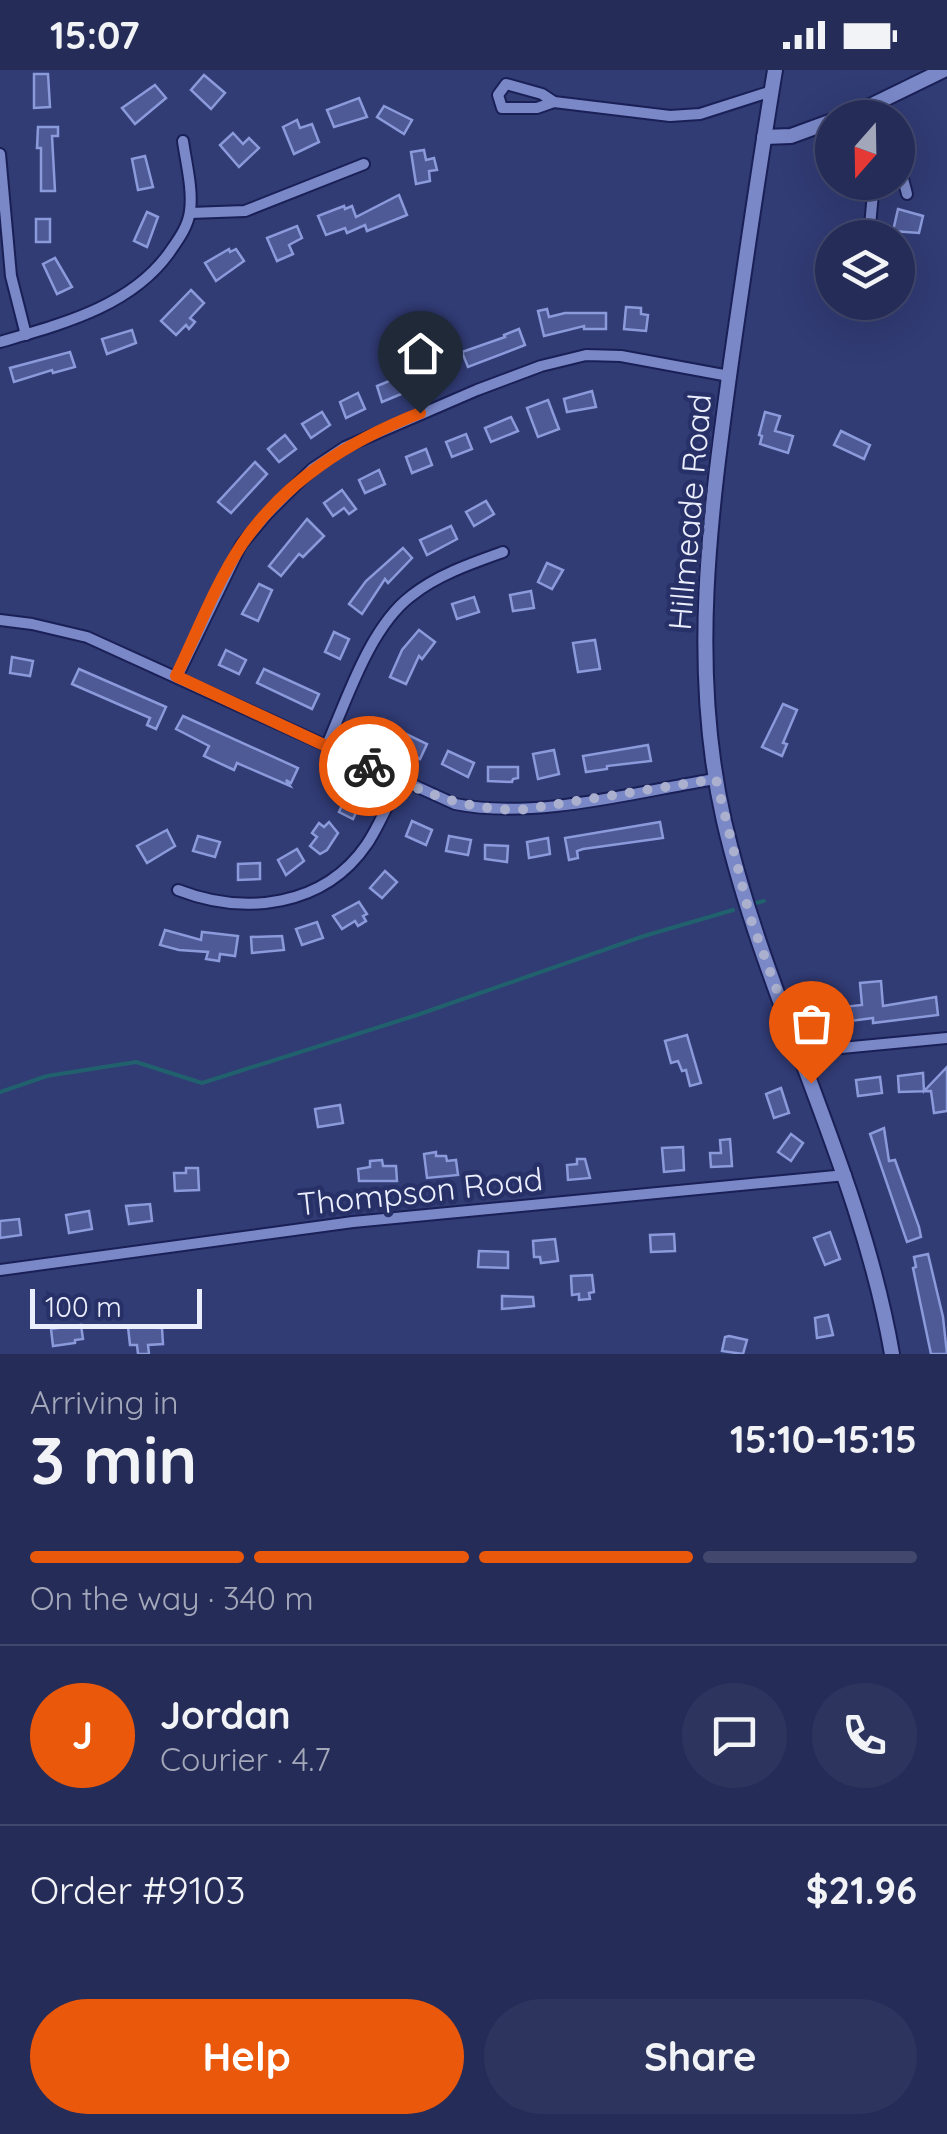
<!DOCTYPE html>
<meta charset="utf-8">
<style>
:root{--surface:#252c57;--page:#2d345d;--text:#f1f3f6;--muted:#a3a7ba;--line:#42486d;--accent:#ea580c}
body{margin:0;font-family:Quicksand,sans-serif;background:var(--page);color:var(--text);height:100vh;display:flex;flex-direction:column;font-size:38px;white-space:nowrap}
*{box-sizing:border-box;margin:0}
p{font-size:32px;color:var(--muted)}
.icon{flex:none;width:55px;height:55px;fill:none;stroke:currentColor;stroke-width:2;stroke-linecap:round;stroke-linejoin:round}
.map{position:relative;height:1284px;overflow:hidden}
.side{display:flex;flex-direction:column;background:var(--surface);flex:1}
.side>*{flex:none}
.needle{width:65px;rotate:200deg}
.controls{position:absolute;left:815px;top:30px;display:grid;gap:20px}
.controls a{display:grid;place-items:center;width:100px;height:100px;border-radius:50%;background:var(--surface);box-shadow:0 10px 40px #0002,0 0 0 2px var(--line);font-size:50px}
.scale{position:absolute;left:30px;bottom:25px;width:172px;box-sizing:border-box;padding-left:10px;border:5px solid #ebeffd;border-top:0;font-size:28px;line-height:35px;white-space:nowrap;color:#ebeffd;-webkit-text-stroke:8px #283068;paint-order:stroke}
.pin{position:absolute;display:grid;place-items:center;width:85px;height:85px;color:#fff;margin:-102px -42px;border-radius:50% 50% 50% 0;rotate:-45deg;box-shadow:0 0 10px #0007}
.pin .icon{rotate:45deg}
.courier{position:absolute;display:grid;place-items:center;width:100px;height:100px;margin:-50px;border:8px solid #ea580c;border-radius:50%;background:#fff;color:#222;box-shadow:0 2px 12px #0007}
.overview em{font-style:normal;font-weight:700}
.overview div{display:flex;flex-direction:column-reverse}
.overview{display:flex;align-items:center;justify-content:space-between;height:170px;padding:0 30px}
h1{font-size:65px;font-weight:700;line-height:75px}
.bar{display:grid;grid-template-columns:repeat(4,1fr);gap:15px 10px;align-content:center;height:120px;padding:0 30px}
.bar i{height:12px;border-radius:8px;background:var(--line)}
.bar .current{background:var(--accent)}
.bar p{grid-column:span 4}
.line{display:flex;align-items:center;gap:25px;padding:0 30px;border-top:2px solid var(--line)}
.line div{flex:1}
.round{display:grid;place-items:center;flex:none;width:105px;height:105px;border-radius:52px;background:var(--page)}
.cta{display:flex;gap:20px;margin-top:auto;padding:20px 30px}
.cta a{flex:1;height:115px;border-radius:60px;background:var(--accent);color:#fff;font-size:40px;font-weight:700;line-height:115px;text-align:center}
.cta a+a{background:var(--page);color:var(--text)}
.status{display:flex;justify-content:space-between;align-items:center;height:70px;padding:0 50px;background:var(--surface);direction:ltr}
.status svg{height:28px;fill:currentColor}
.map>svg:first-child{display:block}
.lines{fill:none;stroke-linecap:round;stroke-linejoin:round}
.stream{stroke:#21616e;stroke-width:4}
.building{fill:#4e5a96;stroke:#8b9adb;stroke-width:2.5}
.street-casing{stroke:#1a2056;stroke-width:14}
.secondary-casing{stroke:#1a2056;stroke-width:18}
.street{stroke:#7a88c8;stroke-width:10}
.secondary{stroke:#7a88c8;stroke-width:14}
.done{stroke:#aab0cd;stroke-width:10;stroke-dasharray:0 18}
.route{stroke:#ea580c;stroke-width:12}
.labels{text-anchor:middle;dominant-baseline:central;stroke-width:9;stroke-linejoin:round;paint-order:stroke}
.street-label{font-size:32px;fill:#ebeffd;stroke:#283068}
</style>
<div class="status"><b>15:07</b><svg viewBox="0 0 49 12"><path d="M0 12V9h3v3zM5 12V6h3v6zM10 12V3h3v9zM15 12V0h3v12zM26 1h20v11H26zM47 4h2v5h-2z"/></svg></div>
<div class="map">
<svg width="947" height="1284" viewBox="0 0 947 1284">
<rect width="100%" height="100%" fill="#313b74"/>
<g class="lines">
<g class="stream">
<polyline points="756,833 764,831"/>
<polyline points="0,1022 47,1006 136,992 202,1013 417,945 644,866 733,840"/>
</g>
</g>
<g class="building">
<polygon points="34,4 48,4 50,37 34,38"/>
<polygon points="204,5 225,23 211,39 191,20"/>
<polygon points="155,15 166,28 135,54 122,38"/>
<polygon points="359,28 367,47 334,57 327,40"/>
<polygon points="384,36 412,50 404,64 377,47"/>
<polygon points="297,50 300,58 312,54 319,72 294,84 283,57"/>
<polygon points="38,57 58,57 58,66 52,66 55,121 41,121 41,78 37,78"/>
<polygon points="233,63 243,74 249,68 259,78 239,97 220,75"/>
<polygon points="424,80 426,90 434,88 437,100 429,101 430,111 416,114 411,82"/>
<polygon points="145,86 153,117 138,120 132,89"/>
<polygon points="399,125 407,145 367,161 365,155 347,163 345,158 326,165 318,146 344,136 345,139 352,136 356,147"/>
<polygon points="898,139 923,146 919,163 893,161"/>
<polygon points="147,142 158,147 147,177 134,171"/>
<rect x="36" y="149" width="14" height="23"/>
<polygon points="297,156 302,168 289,175 293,184 277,191 267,168"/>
<polygon points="229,179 230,182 236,179 244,191 216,211 205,193"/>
<polygon points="55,188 72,217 57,224 43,194"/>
<polygon points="191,220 204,233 190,248 195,252 189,259 186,255 176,265 161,251"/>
<polygon points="626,237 641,238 641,244 648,245 646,261 624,259"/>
<polygon points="547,239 549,247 565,243 606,243 606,259 584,259 584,256 544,266 538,241"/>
<polygon points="519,259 525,275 468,297 462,282 505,267 504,265"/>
<polygon points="132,260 136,273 107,284 102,269"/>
<polygon points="431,269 439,289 446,287 452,303 382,332 377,316 416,300 414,296 430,290 423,272"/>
<polygon points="70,282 75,297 53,303 52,300 14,312 10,298"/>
<polygon points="592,321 596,337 567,342 564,329"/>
<polygon points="358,323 365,339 346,348 340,332"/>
<polygon points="548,330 559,359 538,367 527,338"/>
<polygon points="322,342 330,355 311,368 302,354"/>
<polygon points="765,342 780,346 775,361 793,366 788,383 760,374 762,366 759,365"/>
<polygon points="511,347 518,361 491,372 485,358"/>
<polygon points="841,361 870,375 864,389 834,375"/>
<polygon points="466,364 472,379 452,387 446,372"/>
<polygon points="285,365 296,379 279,392 268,379"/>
<polygon points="426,379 432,395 412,403 406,387"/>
<polygon points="255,392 267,404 231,443 218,432"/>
<polygon points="379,400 385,414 365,423 359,410"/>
<polygon points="342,420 356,439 349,444 344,438 333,446 324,433"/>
<polygon points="486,431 494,444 474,456 466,442"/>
<polygon points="307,449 324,466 303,487 299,484 281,506 269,496"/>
<polygon points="451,456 457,469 427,485 420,470"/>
<polygon points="403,478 412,488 388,513 385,509 362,544 349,534 366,511"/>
<polygon points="547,493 563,500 552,519 538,512"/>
<polygon points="259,514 272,520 258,551 242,544"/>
<polygon points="531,521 534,538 513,541 510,525"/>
<polygon points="474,527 479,542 457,549 452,534"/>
<polygon points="419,560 435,572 422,589 419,586 406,614 390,607 402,580"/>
<polygon points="334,562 349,569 340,589 325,582"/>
<polygon points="595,570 600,599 578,602 573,573"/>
<polygon points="226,580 246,590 239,604 219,595"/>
<polygon points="12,587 33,591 30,606 10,603"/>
<polygon points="79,599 166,637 156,659 147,655 150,648 72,614"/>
<polygon points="264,599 319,624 312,639 257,613"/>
<polygon points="783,634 797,640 783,673 787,674 782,686 762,677"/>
<polygon points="183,646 298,698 291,713 286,710 290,716 237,693 234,700 204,686 209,676 176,659"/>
<polygon points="373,648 427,674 420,689 366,663"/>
<polygon points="648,675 651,691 607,696 607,699 586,702 583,686"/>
<polygon points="554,680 559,704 538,709 533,684"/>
<polygon points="448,681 474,693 468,707 442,694"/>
<polygon points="488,697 518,697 518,708 513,709 512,712 488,711"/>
<polygon points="348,722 363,728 353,749 339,742"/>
<polygon points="412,751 432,760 426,775 406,766"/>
<polygon points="329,752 338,763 327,780 320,784 310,776 317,767 312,763 319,753 324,757"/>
<polygon points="660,752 663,768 583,779 577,781 578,788 569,790 565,768"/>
<polygon points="167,760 175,776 147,793 137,776"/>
<polygon points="198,766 220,772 215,787 193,781"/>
<polygon points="449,766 471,770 468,785 446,781"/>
<polygon points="548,768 550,784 529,788 527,772"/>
<polygon points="485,775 508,776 507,792 485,789"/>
<polygon points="297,779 304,791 286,805 278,790"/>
<polygon points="260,793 260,809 238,810 238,794"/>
<polygon points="385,801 397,812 382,828 370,818"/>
<polygon points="359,832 367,844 363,846 366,851 358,856 355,851 342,859 333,846"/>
<polygon points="317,852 323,868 302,875 296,859"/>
<polygon points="165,860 201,870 202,862 238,866 235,886 220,884 219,891 206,889 208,882 179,880 160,875"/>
<polygon points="282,866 284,880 252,883 251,867"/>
<polygon points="881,911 883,936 936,927 938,945 873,953 873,948 850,951 850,954 825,954 824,939 862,935 860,913"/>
<polygon points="687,965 701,1013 690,1016 686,1000 682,1001 678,991 671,993 665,971"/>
<polygon points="947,997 947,1041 934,1043 931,1021 899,1022 898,1006 923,1003 924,1021"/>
<polygon points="880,1007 882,1023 858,1026 856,1010"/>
<polygon points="781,1018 789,1043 774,1048 766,1024"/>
<polygon points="340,1035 343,1053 318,1057 315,1039"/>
<polygon points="884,1058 889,1091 895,1090 919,1157 921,1167 907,1172 870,1064"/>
<polygon points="791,1064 803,1073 791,1091 778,1082"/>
<polygon points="730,1069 732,1096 711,1097 710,1083 721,1083 720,1070"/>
<polygon points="683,1077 684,1100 664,1102 662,1078"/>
<polygon points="436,1082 436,1086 446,1086 447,1091 456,1090 458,1105 427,1108 424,1084"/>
<polygon points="577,1089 585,1089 590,1108 568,1110 567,1095 577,1094"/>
<polygon points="382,1090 383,1096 396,1096 397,1111 359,1111 358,1099 370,1097 370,1091"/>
<polygon points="186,1098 198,1098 199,1120 175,1121 174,1103 186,1103"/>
<polygon points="150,1134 152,1151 129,1154 126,1136"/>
<polygon points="89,1141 92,1159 69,1163 66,1145"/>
<polygon points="19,1149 21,1165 0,1168 0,1151"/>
<polygon points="830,1162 840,1189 825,1195 814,1168"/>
<polygon points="674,1164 675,1181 651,1182 650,1165"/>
<polygon points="555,1169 558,1191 541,1193 540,1187 534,1187 533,1171"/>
<polygon points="479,1181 508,1182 508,1198 478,1197"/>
<polygon points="928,1184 943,1247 947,1284 931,1284 913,1198 916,1197 914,1187"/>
<polygon points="592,1205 594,1222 589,1223 590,1229 579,1230 579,1224 572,1225 571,1206"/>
<polygon points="502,1226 533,1227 534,1236 502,1239"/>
<polygon points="828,1245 833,1265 817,1268 815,1248"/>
<polygon points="81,1255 83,1269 75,1270 75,1273 53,1276 51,1259"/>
<polygon points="128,1257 162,1258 163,1274 148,1275 149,1284 138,1284 137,1275 130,1275"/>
<polygon points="729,1266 747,1270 743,1284 722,1281 725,1267"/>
</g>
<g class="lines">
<g class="street-casing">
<g id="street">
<polygon points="506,14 542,24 554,32 537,38 502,38 498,25"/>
<polyline points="554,32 670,46 700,44 772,21"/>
<polyline points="0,84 11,206 26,265"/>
<polyline points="898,90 907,124"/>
<polyline points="190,143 245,141 364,94"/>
<polyline points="869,167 874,112"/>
<path d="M0,272C61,254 130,237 169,183C178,170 188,157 190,141C193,119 186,93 183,71"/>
<path d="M0,550L32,554L87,567L455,734C535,750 635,722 715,709"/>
<polyline points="177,607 241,475 267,444 312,399 345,377 477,320 541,296 586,285 621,286 729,306"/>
<path d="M327,675C347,629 370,557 411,526C437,505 472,493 503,482"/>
<path d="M178,820C245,846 324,837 367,774C380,754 389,732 399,711"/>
<polyline points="799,982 947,968"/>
<polyline points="0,1200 353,1152 846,1105"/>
</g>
</g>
<g class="secondary-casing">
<g id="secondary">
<path d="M775,0C759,97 745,194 731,292C710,445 689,598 724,751C766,933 860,1099 892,1284"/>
<polyline points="838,48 868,37 944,0"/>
<polyline points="764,67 791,66 832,51"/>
</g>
</g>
<use href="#street" class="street"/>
<use href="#secondary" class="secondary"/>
</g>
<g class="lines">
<path class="done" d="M369,696C419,721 463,740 520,740L716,709L750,847L811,1013"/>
<path class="route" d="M369,696L176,606C197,563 215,515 242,474C286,410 349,371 420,343"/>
</g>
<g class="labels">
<g class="street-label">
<text transform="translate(689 442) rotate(-85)">Hillmeade Road</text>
<text transform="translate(420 1121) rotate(-6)">Thompson Road</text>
</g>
</g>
</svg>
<div class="controls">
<a><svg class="needle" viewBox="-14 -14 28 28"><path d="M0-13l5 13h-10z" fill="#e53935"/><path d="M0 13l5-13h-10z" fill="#a3a7ba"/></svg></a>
<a><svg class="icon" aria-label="layers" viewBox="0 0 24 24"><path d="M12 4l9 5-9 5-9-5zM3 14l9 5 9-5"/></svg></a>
</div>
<div class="scale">100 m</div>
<div class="pin" style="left:811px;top:1013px;background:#ea580c"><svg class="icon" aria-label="bag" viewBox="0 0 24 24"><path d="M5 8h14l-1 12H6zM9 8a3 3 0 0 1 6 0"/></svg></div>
<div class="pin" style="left:420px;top:343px;background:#1f2937"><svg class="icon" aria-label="home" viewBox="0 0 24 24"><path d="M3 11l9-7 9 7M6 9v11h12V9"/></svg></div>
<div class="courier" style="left:369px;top:696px"><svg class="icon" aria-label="bike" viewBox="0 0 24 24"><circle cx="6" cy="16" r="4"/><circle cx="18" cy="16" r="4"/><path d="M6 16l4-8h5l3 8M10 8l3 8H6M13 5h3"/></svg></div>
</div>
<section class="side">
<div class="overview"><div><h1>3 min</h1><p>Arriving in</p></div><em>15:10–15:15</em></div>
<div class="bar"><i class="current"></i><i class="current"></i><i class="current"></i><i></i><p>On the way · 340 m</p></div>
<div class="line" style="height:180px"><b class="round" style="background:var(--accent);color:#fff">J</b><div><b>Jordan</b><p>Courier · 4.7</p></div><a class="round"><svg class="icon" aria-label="chat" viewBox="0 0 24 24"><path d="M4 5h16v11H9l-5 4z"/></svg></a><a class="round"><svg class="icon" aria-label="phone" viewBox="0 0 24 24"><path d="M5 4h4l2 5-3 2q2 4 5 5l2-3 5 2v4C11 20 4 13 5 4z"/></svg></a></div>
<div class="line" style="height:130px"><div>Order #9103</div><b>$21.96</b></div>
<div class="cta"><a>Help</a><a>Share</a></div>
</section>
